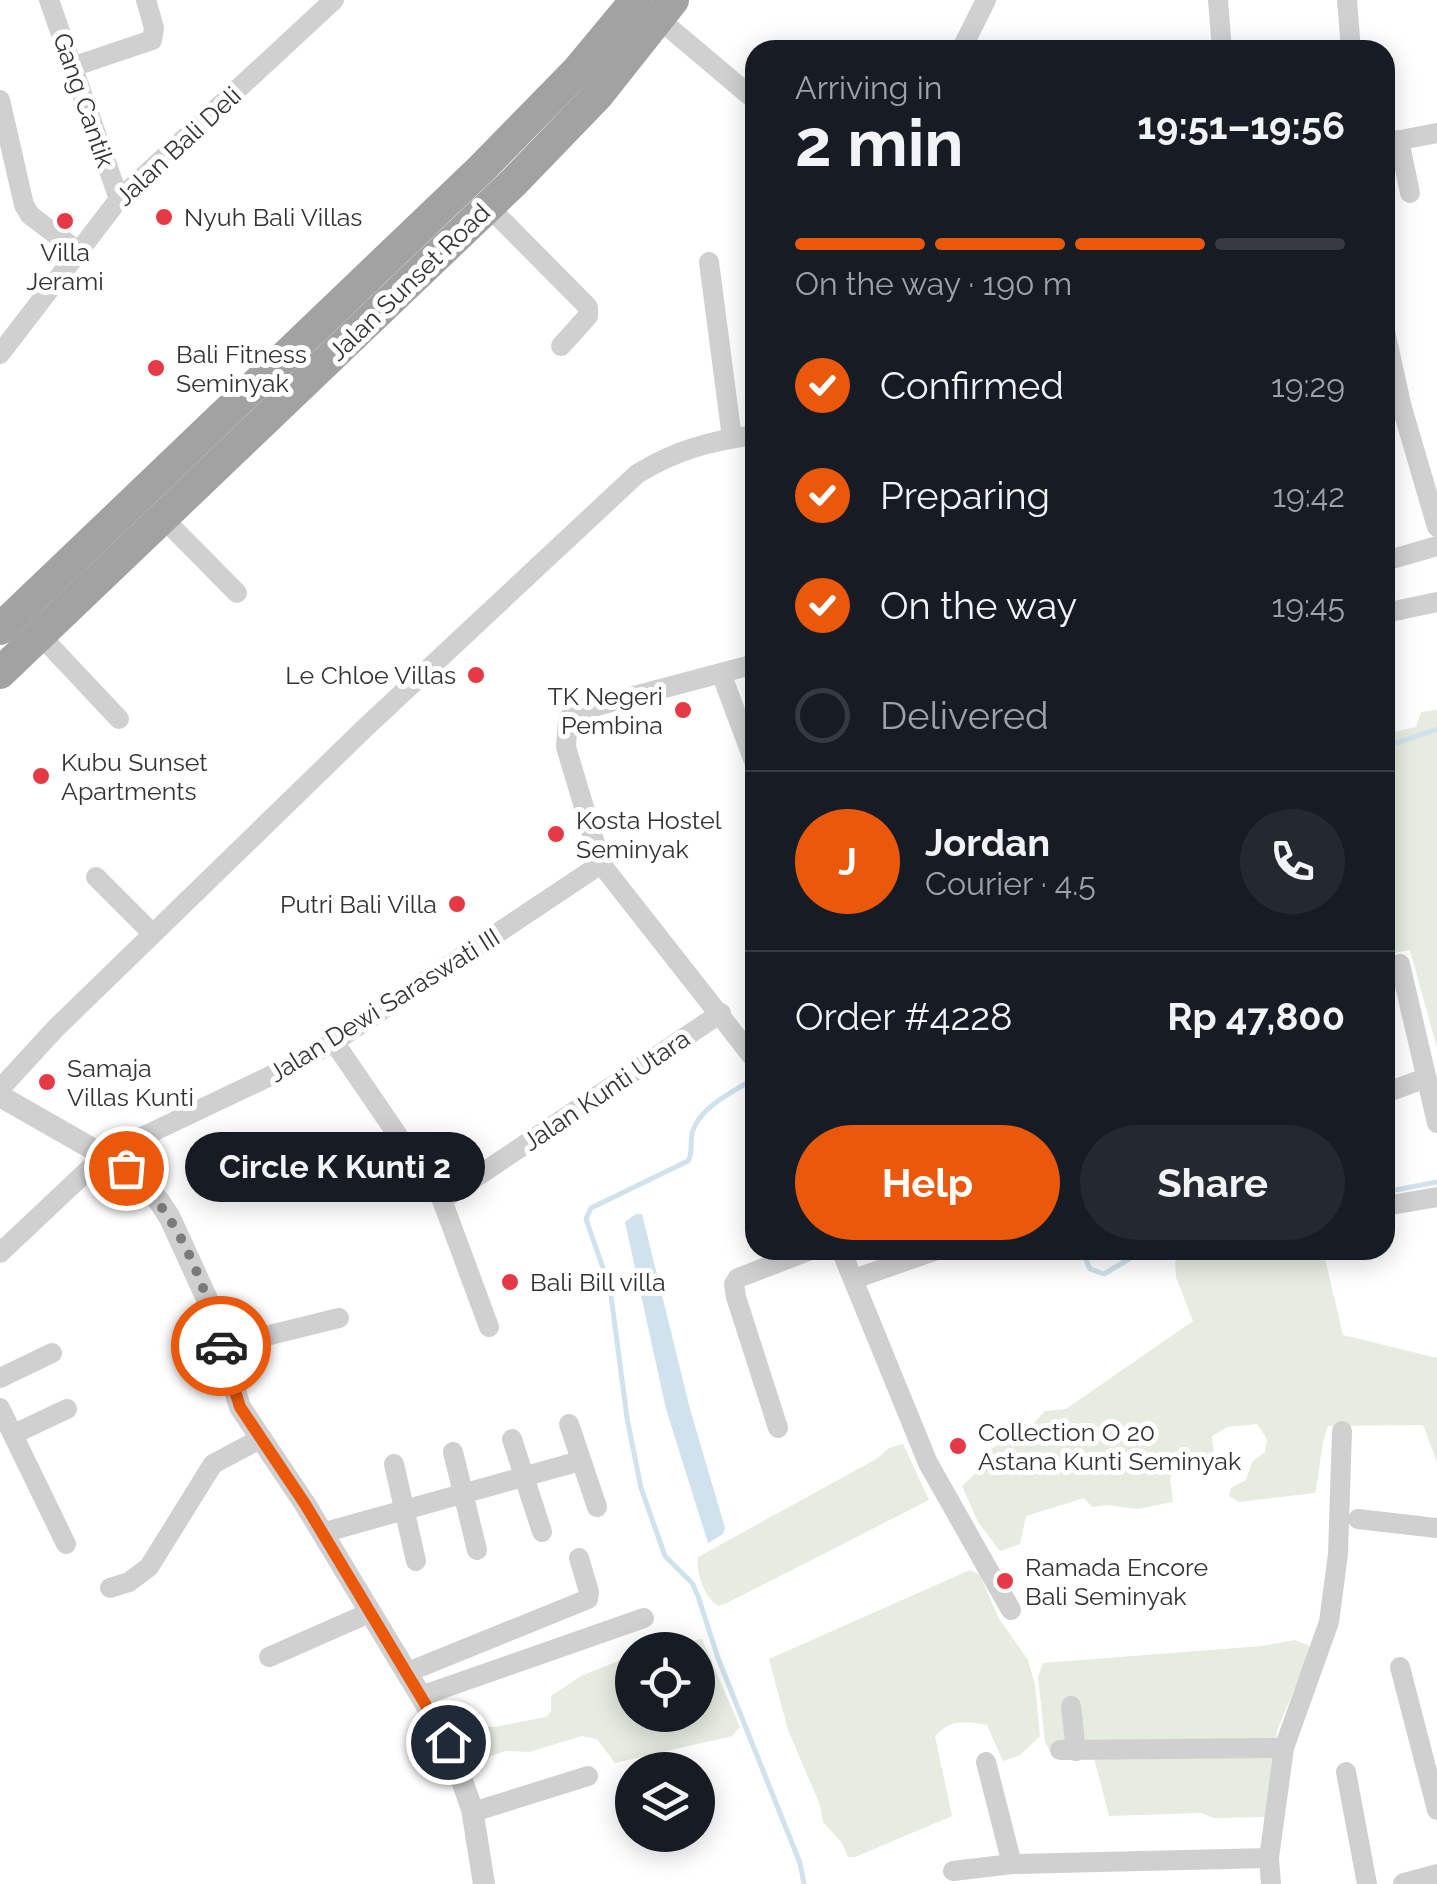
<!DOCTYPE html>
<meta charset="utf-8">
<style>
:root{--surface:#171b24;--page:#242831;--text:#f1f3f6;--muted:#9ea1a6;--line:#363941;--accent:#ea580c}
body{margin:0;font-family:Raleway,sans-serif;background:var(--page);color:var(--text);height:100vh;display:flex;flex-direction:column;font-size:38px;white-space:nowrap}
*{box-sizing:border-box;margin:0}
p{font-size:32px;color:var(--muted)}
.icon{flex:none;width:55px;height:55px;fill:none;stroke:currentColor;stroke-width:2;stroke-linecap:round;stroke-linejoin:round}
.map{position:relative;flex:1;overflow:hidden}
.drawer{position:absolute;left:745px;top:40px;width:650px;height:1220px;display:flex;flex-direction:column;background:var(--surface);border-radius:30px;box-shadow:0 5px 25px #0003}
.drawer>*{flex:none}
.buttons{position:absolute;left:615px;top:1632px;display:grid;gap:20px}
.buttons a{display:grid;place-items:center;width:100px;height:100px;border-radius:50%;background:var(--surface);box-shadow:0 5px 25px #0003;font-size:50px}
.pin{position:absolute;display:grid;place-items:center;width:85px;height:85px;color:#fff;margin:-42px;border:5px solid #fff;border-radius:50%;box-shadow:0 2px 10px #0007}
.courier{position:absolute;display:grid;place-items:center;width:100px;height:100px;margin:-50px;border:8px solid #ea580c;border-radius:50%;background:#fff;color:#222;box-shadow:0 2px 12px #0007}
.bubble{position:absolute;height:70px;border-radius:35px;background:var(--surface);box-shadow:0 5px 25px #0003;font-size:32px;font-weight:700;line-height:70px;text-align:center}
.headline em{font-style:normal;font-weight:700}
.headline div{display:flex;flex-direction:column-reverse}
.headline{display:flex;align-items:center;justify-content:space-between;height:170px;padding:0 50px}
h1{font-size:65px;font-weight:700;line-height:75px}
.bar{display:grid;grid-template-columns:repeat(4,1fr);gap:15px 10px;align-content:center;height:120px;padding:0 50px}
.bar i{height:12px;border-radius:8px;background:var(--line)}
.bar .active{background:var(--accent)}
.bar p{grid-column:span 4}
.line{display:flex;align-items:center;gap:25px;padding:0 50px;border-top:2px solid var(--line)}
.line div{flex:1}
.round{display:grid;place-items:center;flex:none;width:105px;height:105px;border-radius:52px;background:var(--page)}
ol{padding:0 50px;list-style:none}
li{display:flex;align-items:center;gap:30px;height:110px}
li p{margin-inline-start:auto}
li .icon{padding:10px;border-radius:50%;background:var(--accent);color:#fff;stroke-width:4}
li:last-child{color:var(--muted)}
li i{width:55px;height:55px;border:5px solid var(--line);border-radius:50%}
.action{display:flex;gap:20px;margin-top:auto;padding:20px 50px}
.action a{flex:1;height:115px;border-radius:60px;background:var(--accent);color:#fff;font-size:40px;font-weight:700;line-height:115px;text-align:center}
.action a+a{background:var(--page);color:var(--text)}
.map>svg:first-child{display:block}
.green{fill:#e6ecdf;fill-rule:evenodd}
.water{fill:#cfe2ee}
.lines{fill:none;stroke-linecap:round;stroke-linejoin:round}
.stream{stroke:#cfe2ee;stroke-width:5}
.minor{stroke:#d0d0d0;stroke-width:20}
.tertiary{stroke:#d0d0d0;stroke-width:22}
.trunk{stroke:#a2a2a2;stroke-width:32}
.done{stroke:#7a7a7a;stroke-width:10;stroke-dasharray:0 18}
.route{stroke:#ea580c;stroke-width:12}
.poi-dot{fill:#e63946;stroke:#fff;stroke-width:4}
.labels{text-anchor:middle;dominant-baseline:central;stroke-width:10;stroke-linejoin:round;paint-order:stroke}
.street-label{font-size:25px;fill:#333;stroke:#fff}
.poi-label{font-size:25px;fill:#333;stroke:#fff;text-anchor:start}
</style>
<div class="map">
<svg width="1437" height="1884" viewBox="0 0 1437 1884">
<rect width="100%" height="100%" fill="#fff"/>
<g class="green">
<polygon points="1437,710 1437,1048 1410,950 1385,955 1385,734 1416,727 1421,712"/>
<path d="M1200,1250H1323L1343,1335L1437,1358V1462L1423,1425L1328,1426C1319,1448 1321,1470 1315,1493L1239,1502L1229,1496L1231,1488L1246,1480L1252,1462L1265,1452L1267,1439L1257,1424L1227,1427L1212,1436L1214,1456L1210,1470L1176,1469L1170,1478L1173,1502L1137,1509L1107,1505L1092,1507L1084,1498L1026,1516L1020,1544L1000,1551L978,1522L962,1486L978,1471L983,1454L1035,1422L1045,1411L1066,1409L1193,1321L1176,1277L1175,1261Z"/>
<path d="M903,1444L929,1500L725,1604L718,1606C704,1596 696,1575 698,1557L878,1458L889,1448Z"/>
<path d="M970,1570L980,1575L998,1617L1028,1660L1035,1685L1040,1736L1020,1755L1003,1761L987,1725C966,1721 950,1719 935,1736L952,1816L855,1857H848L842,1843L823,1822L820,1805L788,1730L769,1659Z"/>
<path d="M702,1639L740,1727L732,1736L615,1763L597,1739L582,1736L529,1752L506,1751L485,1758L468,1732L471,1725L494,1727L546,1717L551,1711V1696L581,1676L623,1659L633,1648ZM632,1650H698V1715H632Z"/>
<polygon points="1294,1640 1308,1645 1310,1650 1277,1731 1269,1817 1214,1818 1201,1813 1109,1816 1094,1758 1049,1749 1045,1742 1038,1677 1043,1663 1262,1646"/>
</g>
<polygon class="water" points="636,1214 642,1214 690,1409 725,1528 723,1534 708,1543 666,1409 625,1222"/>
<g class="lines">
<g class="stream">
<polyline points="1385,743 1397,743 1437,729"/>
<path d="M747,1083C728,1094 701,1108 693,1130C689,1141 694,1151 688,1161L591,1208L586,1219L610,1288L627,1418L641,1488L665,1556L692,1583L698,1596L718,1658L800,1863L804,1884"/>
<polyline points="1385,1192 1437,1182"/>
<polyline points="1082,1250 1090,1269 1104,1274 1144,1250"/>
</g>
<g class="minor">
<polyline points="49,0 119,199"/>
<polyline points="1218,0 1222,50"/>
<polyline points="1347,0 1351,50"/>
<polyline points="659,19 755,100"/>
<polyline points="961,50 986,0"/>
<polyline points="72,67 152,40 154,28 146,0"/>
<polyline points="0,100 24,205 30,215 79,252"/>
<polyline points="1399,140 1410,193"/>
<polyline points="1385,143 1437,133"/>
<polyline points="488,206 588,307 588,316 561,346"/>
<polyline points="709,262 732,438"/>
<polyline points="1385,331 1401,404 1437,527"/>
<polyline points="0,354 119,199 334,0"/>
<polyline points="162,517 237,593"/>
<polyline points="1385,561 1437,546"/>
<polyline points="1385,613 1437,602"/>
<polyline points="40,635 119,719"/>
<polyline points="755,664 574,712 568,719 566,747 601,864 755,1060"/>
<polyline points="721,673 755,764"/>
<polyline points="96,877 153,934"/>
<polyline points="1385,968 1400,964 1437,1123"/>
<polyline points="334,1042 442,1200 489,1327"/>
<path d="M0,1089L55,1029L366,727L637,474C676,450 710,441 755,435"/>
<polyline points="1385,1093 1426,1078"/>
<polyline points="442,1200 721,1013"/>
<polyline points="1385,1206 1437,1197"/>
<polyline points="841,1250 928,1463 1011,1610"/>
<polyline points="0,1253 104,1155 287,1068 334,1042 601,864"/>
<polyline points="854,1279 937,1250"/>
<polyline points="221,1347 339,1318"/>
<polyline points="0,1378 52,1353"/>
<polyline points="0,1408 66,1544"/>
<polyline points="569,1424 597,1507"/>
<polyline points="778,1428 736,1297 734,1284 738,1278 811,1250"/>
<polyline points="14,1434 67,1409"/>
<polyline points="512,1439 542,1532"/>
<polyline points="453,1452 477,1550"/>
<polyline points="394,1464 416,1561"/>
<polyline points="1358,1519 1437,1528"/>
<polyline points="322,1533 580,1461"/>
<polyline points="110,1588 129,1582 149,1567 213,1464 262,1438"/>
<polyline points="269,1657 369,1613"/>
<polyline points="1400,1667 1437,1810"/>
<polyline points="408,1672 588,1599 589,1592 579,1558"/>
<polyline points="421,1696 644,1618"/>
<polyline points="1071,1706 1076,1751"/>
<polyline points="1060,1750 1284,1748"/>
<polyline points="986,1762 1012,1864"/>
<polyline points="1346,1772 1367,1884"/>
<polyline points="473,1812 588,1776"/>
<polyline points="953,1871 1012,1864 1269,1858"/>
<polyline points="1271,1884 1269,1858 1284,1748 1329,1622 1338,1554 1342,1431"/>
</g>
<g class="tertiary">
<polyline points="0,1096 126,1168 159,1201 170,1218 207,1299 240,1407 305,1504 448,1741 472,1809 484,1884"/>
<polyline points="1404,1884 1437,1875"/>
</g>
<g class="trunk">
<polyline points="0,629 482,168 577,71 636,0"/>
<polyline points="0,673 514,182 597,96 673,0"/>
</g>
</g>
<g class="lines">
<path class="done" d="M126,1168C178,1213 204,1281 221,1346"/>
<polyline class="route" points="221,1346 240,1407 305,1504 448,1742"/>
</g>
<g class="poi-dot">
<circle cx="164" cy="217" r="10"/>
<circle cx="65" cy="221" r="10"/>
<circle cx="156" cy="368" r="10"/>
<circle cx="476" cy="675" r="10"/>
<circle cx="683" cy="710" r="10"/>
<circle cx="41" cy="776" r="10"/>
<circle cx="556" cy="834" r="10"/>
<circle cx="457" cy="904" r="10"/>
<circle cx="47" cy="1082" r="10"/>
<circle cx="510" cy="1282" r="10"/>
<circle cx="958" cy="1446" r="10"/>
<circle cx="1005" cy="1581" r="10"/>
</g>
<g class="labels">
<g class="street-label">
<text transform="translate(84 100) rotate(71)">Gang Cantik</text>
<text transform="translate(178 146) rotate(-43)">Jalan Bali Deli</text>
<text transform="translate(409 282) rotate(-44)">Jalan Sunset Road</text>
<text transform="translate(384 1005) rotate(-32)">Jalan Dewi Saraswati III</text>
<text transform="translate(606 1090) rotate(-34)">Jalan Kunti Utara</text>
</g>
<g class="poi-label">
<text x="184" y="217">Nyuh Bali Villas</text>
<text x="65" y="252" text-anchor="middle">Villa<tspan x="65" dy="29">Jerami</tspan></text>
<text x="176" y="354">Bali Fitness<tspan x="176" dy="29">Seminyak</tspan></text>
<text x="456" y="675" text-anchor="end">Le Chloe Villas</text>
<text x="663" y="696" text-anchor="end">TK Negeri<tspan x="663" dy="29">Pembina</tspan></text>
<text x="61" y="762">Kubu Sunset<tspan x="61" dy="29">Apartments</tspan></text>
<text x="576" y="820">Kosta Hostel<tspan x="576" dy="29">Seminyak</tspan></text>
<text x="437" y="904" text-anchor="end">Putri Bali Villa</text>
<text x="67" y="1068">Samaja<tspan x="67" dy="29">Villas Kunti</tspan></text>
<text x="530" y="1282">Bali Bill villa</text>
<text x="978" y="1432">Collection O 20<tspan x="978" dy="29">Astana Kunti Seminyak</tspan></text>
<text x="1025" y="1567">Ramada Encore<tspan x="1025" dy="29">Bali Seminyak</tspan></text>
</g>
</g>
</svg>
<div class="buttons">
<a><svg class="icon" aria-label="locate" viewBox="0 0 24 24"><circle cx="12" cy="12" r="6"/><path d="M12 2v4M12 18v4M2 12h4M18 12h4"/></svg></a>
<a><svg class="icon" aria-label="layers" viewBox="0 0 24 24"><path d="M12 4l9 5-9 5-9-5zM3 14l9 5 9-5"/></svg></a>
</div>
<div class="pin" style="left:126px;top:1168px;background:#ea580c"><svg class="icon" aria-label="bag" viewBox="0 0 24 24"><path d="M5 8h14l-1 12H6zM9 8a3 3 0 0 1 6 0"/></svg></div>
<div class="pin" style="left:448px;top:1742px;background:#1f2937"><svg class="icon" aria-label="home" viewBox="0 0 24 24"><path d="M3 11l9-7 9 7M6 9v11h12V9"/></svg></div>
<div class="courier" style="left:221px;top:1346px"><svg class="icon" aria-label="car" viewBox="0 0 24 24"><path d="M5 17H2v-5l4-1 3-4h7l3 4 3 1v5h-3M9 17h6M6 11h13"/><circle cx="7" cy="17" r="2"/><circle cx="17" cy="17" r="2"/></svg></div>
<div class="bubble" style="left:185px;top:1132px;width:300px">Circle K Kunti 2</div>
<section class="drawer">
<div class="headline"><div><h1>2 min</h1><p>Arriving in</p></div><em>19:51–19:56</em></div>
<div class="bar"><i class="active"></i><i class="active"></i><i class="active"></i><i></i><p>On the way · 190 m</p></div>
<ol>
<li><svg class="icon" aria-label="check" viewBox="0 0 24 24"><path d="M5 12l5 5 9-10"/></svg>Confirmed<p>19:29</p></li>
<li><svg class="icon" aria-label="check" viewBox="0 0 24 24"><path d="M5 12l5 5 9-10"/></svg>Preparing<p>19:42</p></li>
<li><svg class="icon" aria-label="check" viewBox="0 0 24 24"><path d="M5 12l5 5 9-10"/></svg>On the way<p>19:45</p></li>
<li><i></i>Delivered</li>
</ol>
<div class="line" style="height:180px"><b class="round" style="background:var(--accent);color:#fff">J</b><div><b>Jordan</b><p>Courier · 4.5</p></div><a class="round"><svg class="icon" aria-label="phone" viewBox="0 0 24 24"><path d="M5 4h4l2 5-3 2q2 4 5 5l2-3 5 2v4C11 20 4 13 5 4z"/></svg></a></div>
<div class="line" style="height:130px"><div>Order #4228</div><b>Rp 47,800</b></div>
<div class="action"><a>Help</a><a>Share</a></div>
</section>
</div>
